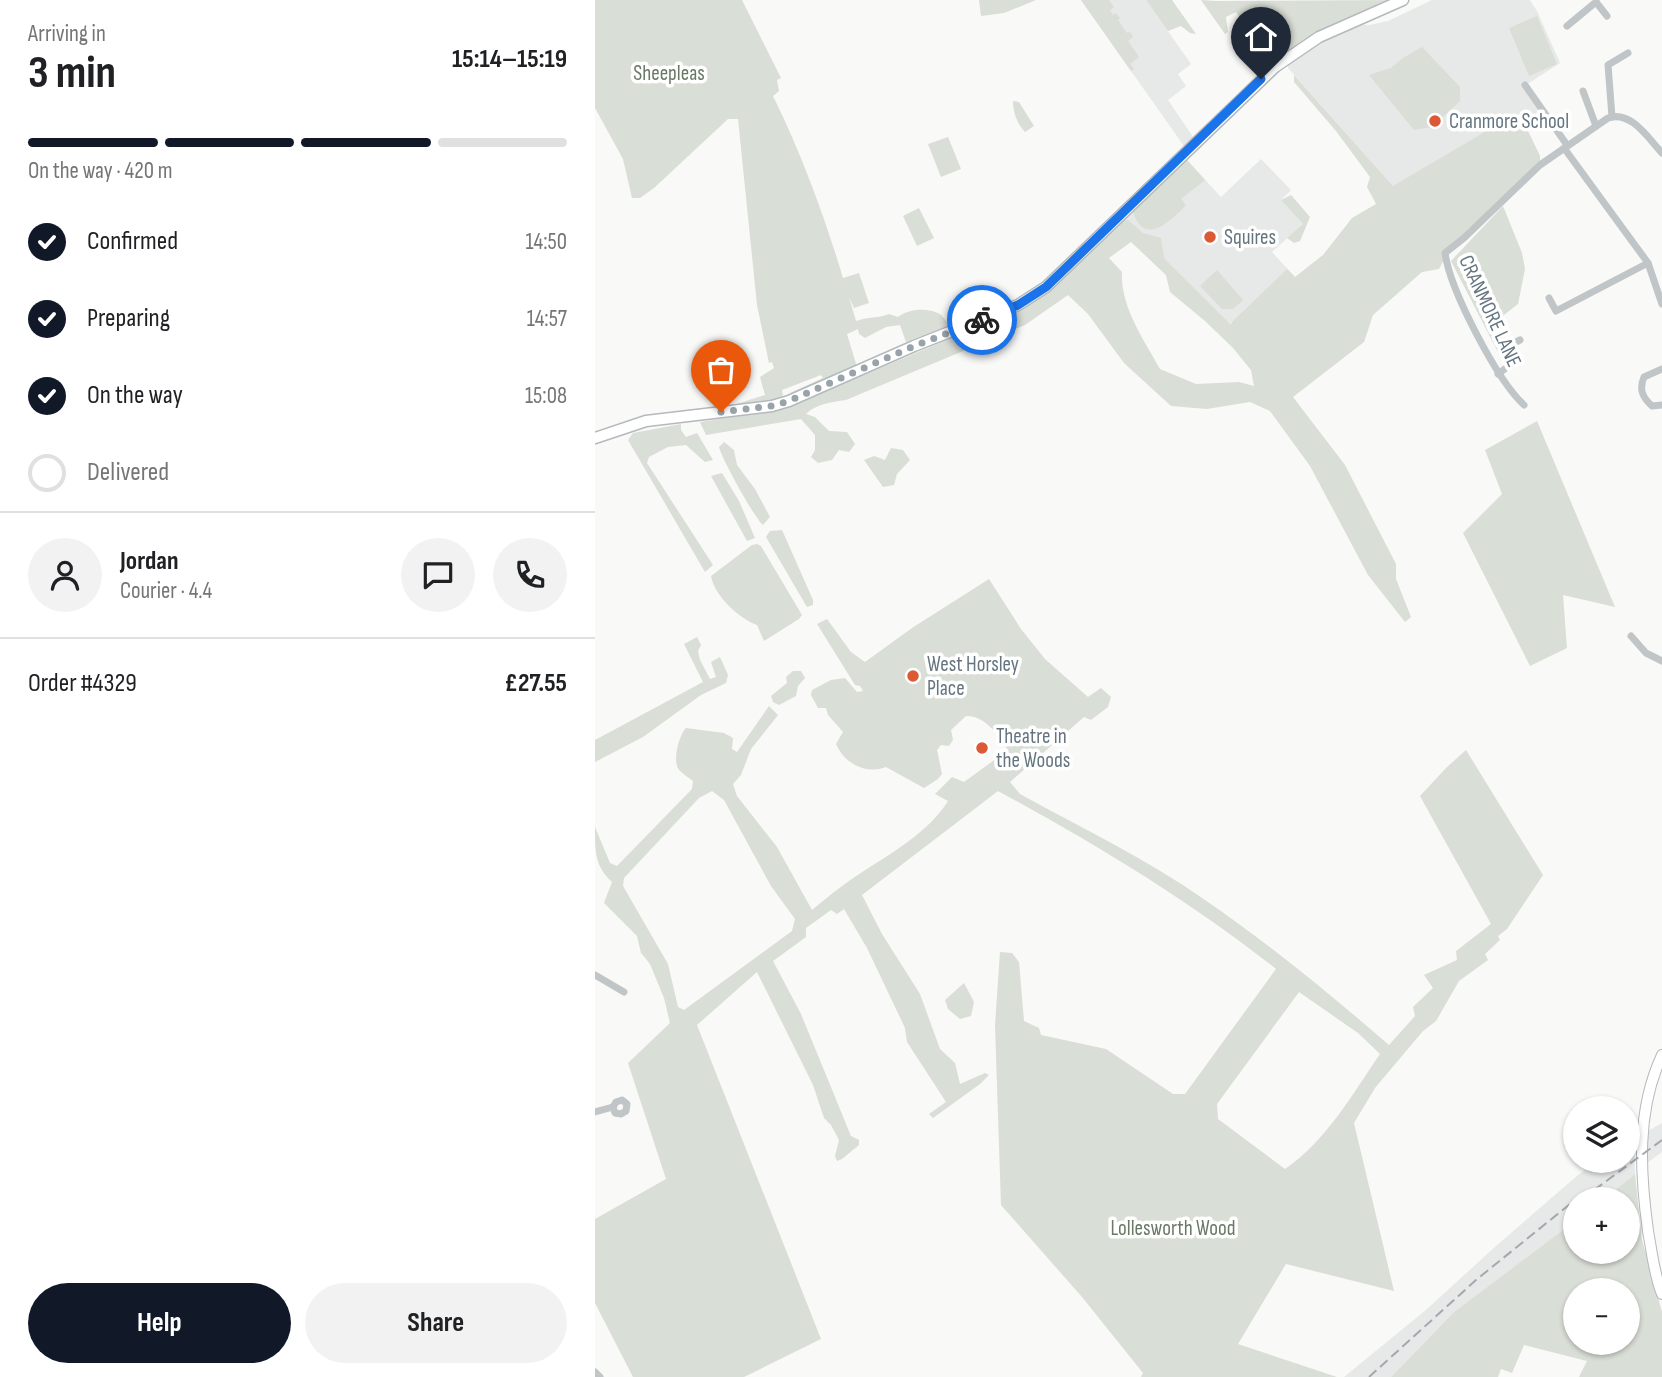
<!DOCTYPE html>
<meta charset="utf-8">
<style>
:root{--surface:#fff;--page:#f2f2f2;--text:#202124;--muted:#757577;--line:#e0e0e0;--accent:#111827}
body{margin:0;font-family:"Sofia Sans Condensed",sans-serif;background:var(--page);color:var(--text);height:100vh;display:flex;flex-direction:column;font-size:26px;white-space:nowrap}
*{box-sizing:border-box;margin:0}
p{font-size:23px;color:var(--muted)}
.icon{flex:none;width:38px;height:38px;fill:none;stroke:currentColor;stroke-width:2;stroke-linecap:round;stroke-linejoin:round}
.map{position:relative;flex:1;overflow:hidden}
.panel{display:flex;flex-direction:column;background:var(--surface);width:595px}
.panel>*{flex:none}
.fabs{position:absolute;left:968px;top:1096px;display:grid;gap:14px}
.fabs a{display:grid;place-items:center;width:77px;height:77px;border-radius:50%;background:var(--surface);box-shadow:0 2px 5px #0004;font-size:35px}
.pin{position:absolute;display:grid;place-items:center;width:60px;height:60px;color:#fff;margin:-72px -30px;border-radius:50% 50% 50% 0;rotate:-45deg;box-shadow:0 0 7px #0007}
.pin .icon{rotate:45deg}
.courier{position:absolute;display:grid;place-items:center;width:70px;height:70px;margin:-35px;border:5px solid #1a73e8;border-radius:50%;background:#fff;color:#222;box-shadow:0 2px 9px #0007}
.overview em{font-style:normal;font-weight:700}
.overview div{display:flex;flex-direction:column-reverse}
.overview{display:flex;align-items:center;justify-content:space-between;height:119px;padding:0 28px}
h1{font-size:46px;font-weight:700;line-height:52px}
.bar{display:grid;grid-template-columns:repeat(4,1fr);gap:10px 7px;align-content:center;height:84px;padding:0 28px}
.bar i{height:9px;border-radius:5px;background:var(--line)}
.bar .selected{background:var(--accent)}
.bar p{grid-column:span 4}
.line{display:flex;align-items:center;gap:18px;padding:0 28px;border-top:2px solid var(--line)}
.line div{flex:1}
.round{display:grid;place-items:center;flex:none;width:74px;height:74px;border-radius:37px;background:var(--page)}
ol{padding:0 28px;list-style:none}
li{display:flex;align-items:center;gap:21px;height:77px}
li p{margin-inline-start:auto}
li .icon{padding:7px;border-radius:50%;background:var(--accent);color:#fff;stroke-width:4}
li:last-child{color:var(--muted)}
li i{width:38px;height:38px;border:4px solid var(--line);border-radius:50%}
.primary-button{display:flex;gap:14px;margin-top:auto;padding:14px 28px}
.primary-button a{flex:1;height:80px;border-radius:42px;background:var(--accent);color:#fff;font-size:28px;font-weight:700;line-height:80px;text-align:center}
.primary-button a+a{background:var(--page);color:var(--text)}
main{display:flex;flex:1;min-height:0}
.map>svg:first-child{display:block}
.built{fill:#e7e8e8}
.green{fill:#d9ded6;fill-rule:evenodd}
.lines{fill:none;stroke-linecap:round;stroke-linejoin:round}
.secondary-casing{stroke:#b3b9bd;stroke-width:12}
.primary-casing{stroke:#b4b9bd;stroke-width:13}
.street{stroke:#c0c5c8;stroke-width:7}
.secondary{stroke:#fff;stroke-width:10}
.primary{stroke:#fff;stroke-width:10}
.rail{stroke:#a2a9ae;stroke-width:2;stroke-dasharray:10 5;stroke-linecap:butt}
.done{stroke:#99a3aa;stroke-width:7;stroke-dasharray:0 12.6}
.route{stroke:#1a73e8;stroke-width:9}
.poi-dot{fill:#db5935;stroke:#fff;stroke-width:2.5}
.labels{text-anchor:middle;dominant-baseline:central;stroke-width:7;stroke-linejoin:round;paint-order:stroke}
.park-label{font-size:21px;fill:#687964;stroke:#fff}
.poi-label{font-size:21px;fill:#657580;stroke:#fff;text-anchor:start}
.street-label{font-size:21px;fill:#657580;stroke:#fff}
</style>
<main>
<section class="panel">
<div class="overview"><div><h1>3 min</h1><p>Arriving in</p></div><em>15:14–15:19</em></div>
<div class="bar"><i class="selected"></i><i class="selected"></i><i class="selected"></i><i></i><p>On the way · 420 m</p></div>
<ol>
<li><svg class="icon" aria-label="check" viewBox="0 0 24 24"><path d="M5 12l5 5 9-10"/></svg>Confirmed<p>14:50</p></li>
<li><svg class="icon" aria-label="check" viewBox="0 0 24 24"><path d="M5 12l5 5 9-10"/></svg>Preparing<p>14:57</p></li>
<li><svg class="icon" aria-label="check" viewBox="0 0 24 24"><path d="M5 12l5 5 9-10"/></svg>On the way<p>15:08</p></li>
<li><i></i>Delivered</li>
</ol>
<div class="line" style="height:126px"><a class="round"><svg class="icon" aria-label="person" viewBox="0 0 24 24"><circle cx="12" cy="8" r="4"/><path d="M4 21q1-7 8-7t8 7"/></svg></a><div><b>Jordan</b><p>Courier · 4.4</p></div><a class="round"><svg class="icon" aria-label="chat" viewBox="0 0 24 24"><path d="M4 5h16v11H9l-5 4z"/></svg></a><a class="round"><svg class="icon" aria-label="phone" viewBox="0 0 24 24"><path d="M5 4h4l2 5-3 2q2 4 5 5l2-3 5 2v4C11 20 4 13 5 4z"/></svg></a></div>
<div class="line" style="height:91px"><div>Order #4329</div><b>£27.55</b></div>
<div class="primary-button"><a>Help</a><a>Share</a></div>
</section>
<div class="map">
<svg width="1067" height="1377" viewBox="0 0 1067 1377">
<rect width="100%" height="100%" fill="#f9f9f7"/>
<g class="built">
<polygon points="486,0 551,0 596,64 583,74 591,86 573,100 598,137 589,146"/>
<polygon points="837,0 935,0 942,11 965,63 928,87 947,114 931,127 945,156 798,186 693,68 693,61 759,24 774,25 793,21"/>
<polygon points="666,159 696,190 686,200 708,224 677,252 700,277 634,324 569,258 528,221 592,160 626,197"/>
<polygon points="1067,1123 1067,1152 1052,1163 1051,1132"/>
<polygon points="1039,1136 1040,1174 1009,1199 980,1199 980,1221 859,1312 796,1377 749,1377 832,1309 901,1246 983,1175 1004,1160 1032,1160 1033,1140"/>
</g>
<g class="green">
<path d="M0,0H147L186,78L182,80L184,91L178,96C207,155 229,215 248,278L264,273L274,303L259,308L254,297L261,321C272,317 285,318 294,314L303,317C312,309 333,307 345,314C348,316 350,320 353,323V326L311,342L305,325L291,327L270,338L264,334L263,329L252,334L262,367L199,395L195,393L228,378L226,375L187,390L188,395L183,401L135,406L170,395L165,377L179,368L177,362L174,363L162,305L143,119H133L59,188L45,198H37L28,159L0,108Z"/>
<polygon points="384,0 441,0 409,13 386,16"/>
<polygon points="486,0 514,0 519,7 515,10 518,15 521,13 525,18 523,20 532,33 535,32 538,37 533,41 544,57 535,64 539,69 536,71"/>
<polygon points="551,0 577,0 601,34 595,33 586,26 573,31"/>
<polygon points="606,0 620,1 802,0 678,64 641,12 631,17 633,32 630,34"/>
<polygon points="942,16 962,64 934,76 914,28"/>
<polygon points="827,47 865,87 865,101 837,127 819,130 774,75 796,68 808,58"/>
<path d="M699,75L798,186L905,123L910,130L920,124L925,131L931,127L945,156V165L855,248L844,269L827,272L778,315L769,342L698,397L750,465L801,564V579L816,617L810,622L773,575L715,466L675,411L655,402L612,409L576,406L529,363L493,314L473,295L430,325L251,400C236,402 221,404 211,414L220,417L234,431L252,432L260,444L254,452L244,450L237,460L223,463L216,457L220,450V435L206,419L111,435L105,422L191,408L427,308L455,291L528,221L533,220L548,233L566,238L569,258L635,324L692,269L700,277L728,255L757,218L781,204L772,187L775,177L741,131L699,82ZM536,242L571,275L575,292L610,321L638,348L656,370L659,386L644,382L601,384L565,369C549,340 525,306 527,272L514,258Z"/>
<path d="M418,101L424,102L439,126L430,132C422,123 418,113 418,101Z"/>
<polygon points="353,137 366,169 346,177 333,144"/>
<path d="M592,160L610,180L586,199L591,205C576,221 548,248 538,211Z"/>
<polygon points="696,195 715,217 705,241 699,243 692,238 708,224 686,200"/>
<polygon points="908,206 927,253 930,269 923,304 905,318 914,349 904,354 856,261"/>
<polygon points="324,208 339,238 322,246 308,216"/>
<polygon points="622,270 648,300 638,309 627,309 605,286"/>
<polygon points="942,421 1020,607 968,595 972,648 935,666 868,533 907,494 890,450"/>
<polygon points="86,424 86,430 91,437 102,433 118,460 110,462 91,445 73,447 54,457 52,463 118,565 110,572 33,440 38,433"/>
<path d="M129,442L139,450L142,465L160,489L175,517L168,525C160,519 126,457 124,447Z"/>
<polygon points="296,448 308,450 315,460 302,474 299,485 288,487 269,460 279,456 290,460"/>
<polygon points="127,473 144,501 160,538 152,541 116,476"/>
<polygon points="187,530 218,600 218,605 212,607 171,537 175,531"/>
<path d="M162,544L166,546L207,615L204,619L169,641L162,625C143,618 119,595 116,576L157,545Z"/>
<path d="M394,579L426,629L450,659L493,697L506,688L516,697L513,707L496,720L489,717L415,782L425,794C487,828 552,859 610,900C674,944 735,994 794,1045L820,1016L818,1007L838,988L829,975L862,960L861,951L896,924L825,796L851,768L871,750L948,875L912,929L903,936L905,940L890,954L893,960L864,981L841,1021L828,1031L780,1088L759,1123L799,1291L691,1264L643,1344L742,1377H546L548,1373L487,1297L406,1205L400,1025L405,952L417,953L424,962L429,1021L444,1028L446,1035L511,1049L578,1094H590L681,969C595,901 499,843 403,791L267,895L287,934L325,994L345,1049L360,1063L365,1084L390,1073L394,1075L385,1084L338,1118L334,1114L351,1102L312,1042L310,1028L272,948L249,909L242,914L236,910L211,928V937L178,961L206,1014L256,1136L264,1140V1145L247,1159L242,1161L240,1156L244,1140L236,1125L229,1118L218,1085L162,972L102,1025L226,1339L149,1377H38L0,1303V1219L71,1179L33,1063L75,1023L69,998L55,964L46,953L42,936L9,903L17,882C0,866 0,852 0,827L15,863L22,866L97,789L98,781C94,778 88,774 84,770C77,761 84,735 91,728L129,733L138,738L137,749L142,752L174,706L183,715L156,749L146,775L138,784L142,796L182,847L217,910C227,902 236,894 247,886C282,860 329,839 353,801L340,794L357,777L369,782L413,750C403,735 391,716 371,716L356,730L358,740L354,746L346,745L342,750L347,774L343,779L329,788L291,767C271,775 249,763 241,744L248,732L233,715L231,708H223L216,695L217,690L236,680L250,678L262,692L268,691L265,686L260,685L222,624L232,619L256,652L270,662L317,628ZM117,791L129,800L176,886L200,919L197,931L89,1010L83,1007L73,964L28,886L29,878L104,798ZM704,992L763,1033L785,1054C757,1095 731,1141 690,1169L623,1119L622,1104Z"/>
<polygon points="102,637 106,645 103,651 105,660 115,679 121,677 116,662 125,657 133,675 131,683 106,695 48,737 0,762 0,740 108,682 89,644"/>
<polygon points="198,671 206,671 210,678 203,686 201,696 184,705 178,702 176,696 192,683 191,677"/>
<polygon points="369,983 379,1002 376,1016 365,1019 353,1009 350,1000"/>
<path d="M1040,1174L1047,1240L1067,1312V1377H984L992,1361L929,1345L917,1373L906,1369L903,1377H796L859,1312L980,1221V1251H1032V1199H1009ZM980,1290H1032V1342H980Z"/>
</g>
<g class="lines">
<g class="secondary-casing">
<path id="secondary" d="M1067,1055C1041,1111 1045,1172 1053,1231C1057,1252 1059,1274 1067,1294"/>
</g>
<g class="primary-casing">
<polyline id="primary" points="0,438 51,421 177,406 194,401 319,346 423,305 451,287 680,67 724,37 808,0"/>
</g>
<g class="street">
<polyline points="1001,2 1012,16"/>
<polyline points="972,26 1001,2 1001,0"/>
<polyline points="930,85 972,145"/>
<polyline points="988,91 1001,126"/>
<polyline points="1017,117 1013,65 1033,53"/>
<polyline points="969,148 1053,263 1067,304"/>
<polyline points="954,298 961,311 1053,263"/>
<path d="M1067,369L1049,377C1044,389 1047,397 1057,406L1067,405"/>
<polyline points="903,374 915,365 919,343 925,340"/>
<path d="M929,405C902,380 855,290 850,253L869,238L945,165L1013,118C1036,110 1053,138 1067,153"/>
<polyline points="1036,636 1051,653 1067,661"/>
<polyline points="0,975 29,992"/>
<polygon points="27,1100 32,1104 31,1111 26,1114 20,1113 18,1107 21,1102"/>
<polyline points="0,1112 18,1107"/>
<polyline points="0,1372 5,1377"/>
</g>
<use href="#secondary" class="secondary"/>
<use href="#primary" class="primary"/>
<g class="rail">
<polyline points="987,1199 1067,1140"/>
<polyline points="774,1377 881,1280 980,1200"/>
</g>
</g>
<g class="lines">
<polyline class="done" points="126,412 177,406 194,401 319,346 387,320"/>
<polyline class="route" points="387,320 423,305 451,287 666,79"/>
</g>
<g class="poi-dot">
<circle cx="840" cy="121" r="7"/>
<circle cx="615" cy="237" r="7"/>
<circle cx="318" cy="676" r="7"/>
<circle cx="387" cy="748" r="7"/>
</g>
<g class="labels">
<g class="park-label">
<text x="74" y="73">Sheepleas</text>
<text x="578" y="1228">Lollesworth Wood</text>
</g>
<g class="poi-label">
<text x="854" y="121">Cranmore School</text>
<text x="629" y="237">Squires</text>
<text x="332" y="664">West Horsley<tspan x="332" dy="24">Place</tspan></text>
<text x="401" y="736">Theatre in<tspan x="401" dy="24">the Woods</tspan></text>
</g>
<g class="street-label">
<text transform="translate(895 311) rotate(65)">CRANMORE LANE</text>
</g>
</g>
</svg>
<div class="fabs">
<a><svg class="icon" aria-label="layers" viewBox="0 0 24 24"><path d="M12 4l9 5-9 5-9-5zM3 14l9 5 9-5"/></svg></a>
<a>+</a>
<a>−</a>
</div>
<div class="pin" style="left:126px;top:412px;background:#ea580c"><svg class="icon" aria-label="bag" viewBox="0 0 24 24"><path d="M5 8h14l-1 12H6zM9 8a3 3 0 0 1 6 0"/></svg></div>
<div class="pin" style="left:666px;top:79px;background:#1f2937"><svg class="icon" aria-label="home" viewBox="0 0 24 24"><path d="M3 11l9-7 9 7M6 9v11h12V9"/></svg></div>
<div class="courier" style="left:387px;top:320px"><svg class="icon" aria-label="bike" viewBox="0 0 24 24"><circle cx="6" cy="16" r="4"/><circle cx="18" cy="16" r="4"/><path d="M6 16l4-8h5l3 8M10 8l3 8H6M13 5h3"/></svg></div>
</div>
</main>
